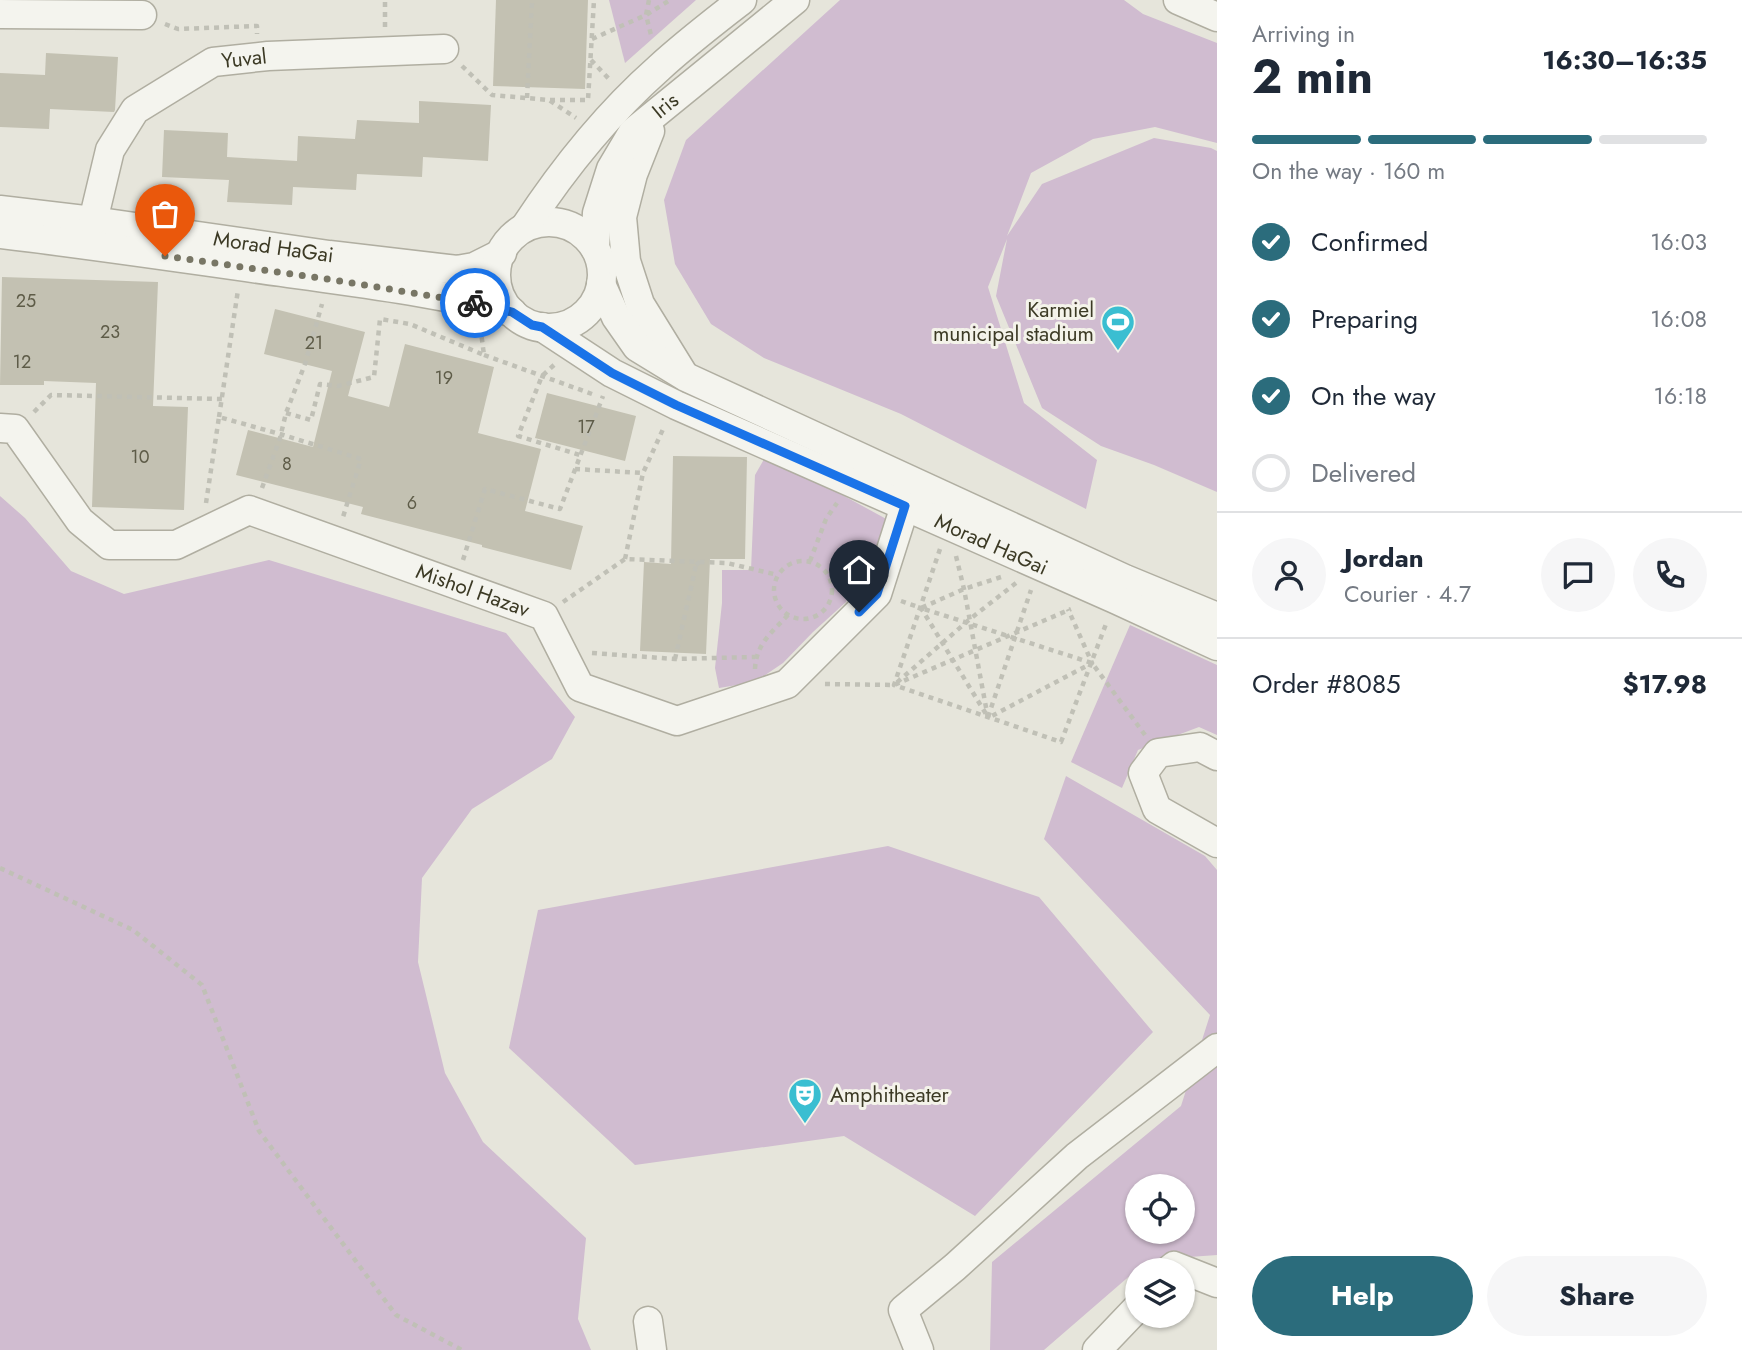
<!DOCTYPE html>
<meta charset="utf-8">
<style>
:root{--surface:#fff;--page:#f6f6f7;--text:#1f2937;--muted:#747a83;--line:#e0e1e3;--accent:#2b6c7c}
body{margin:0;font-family:Jost,sans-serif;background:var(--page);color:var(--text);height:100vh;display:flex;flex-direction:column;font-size:26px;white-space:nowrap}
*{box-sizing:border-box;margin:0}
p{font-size:23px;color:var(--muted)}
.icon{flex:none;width:38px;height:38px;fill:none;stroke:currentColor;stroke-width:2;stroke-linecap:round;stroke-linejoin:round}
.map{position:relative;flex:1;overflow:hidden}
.drawer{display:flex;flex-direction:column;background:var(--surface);width:525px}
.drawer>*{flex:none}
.fabs{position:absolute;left:1125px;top:1174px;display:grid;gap:14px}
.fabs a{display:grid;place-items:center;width:70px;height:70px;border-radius:50%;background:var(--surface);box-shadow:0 2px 5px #0004;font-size:35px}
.pin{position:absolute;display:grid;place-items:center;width:60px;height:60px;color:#fff;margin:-72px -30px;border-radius:50% 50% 50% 0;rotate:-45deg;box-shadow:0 0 7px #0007}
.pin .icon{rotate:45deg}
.courier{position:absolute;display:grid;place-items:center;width:70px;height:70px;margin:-35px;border:5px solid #1a73e8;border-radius:50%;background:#fff;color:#222;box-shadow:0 2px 9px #0007}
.summary em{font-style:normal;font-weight:700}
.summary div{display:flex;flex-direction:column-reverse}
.summary{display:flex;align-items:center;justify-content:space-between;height:119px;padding:0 35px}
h1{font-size:46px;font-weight:700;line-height:52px}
.bar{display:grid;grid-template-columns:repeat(4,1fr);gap:10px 7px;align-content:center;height:84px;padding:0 35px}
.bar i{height:9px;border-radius:5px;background:var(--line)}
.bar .current{background:var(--accent)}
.bar p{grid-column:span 4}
.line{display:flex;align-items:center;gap:18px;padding:0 35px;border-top:2px solid var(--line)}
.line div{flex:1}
.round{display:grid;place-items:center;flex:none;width:74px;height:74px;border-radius:37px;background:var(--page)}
ol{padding:0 35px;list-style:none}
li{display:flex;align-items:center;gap:21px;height:77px}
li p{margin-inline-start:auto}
li .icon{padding:7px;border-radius:50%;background:var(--accent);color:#fff;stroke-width:4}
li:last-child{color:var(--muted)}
li i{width:38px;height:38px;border:4px solid var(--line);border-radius:50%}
.primary-button{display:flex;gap:14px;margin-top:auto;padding:14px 35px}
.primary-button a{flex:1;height:80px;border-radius:42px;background:var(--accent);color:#fff;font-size:28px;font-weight:700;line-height:80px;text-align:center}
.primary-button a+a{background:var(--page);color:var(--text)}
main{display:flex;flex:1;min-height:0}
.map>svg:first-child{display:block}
.green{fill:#d0bcd0;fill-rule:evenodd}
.building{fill:#c3c1b2}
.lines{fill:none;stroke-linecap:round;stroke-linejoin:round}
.minor-casing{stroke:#b0aea1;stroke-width:31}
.path{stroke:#c0c0b6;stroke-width:4.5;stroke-dasharray:5 5;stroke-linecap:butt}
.minor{stroke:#f4f4ee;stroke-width:28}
.path-bridge{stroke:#c0c0b6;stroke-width:4.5;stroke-dasharray:5 5;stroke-linecap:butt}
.done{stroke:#787665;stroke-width:7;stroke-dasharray:0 12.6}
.route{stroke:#1a73e8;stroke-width:9}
.labels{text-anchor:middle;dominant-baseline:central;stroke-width:6;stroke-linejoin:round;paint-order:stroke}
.number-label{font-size:18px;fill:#5e5c48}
.street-label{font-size:21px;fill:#3c3a25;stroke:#f4f3ea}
.poi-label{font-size:21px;fill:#3c3a25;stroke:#f4f3ea;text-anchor:end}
</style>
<main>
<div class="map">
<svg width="1217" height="1350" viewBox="0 0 1217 1350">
<rect width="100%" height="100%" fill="#e6e5db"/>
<g class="green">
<polygon points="609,0 696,0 625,63"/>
<polygon points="840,0 1124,0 1143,14 1217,43 1217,143 1155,127 1093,139 1031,173 1007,236 1042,184 1154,138 1211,148 1217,151 1217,492 1154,465 1101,446 1042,408 996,296 1007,239 988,287 1024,403 1097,460 1086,509 901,414 764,358 711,324 675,264 664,200 686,140"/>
<polygon points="767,454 890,521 870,560 846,602 813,632 783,663 755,682 719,688 715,668 722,603 722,570 751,570 755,475"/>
<polygon points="0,496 25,518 71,571 124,594 269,560 506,633 575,717 552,759 472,809 422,878 418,962 445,1073 483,1142 586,1238 578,1319 591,1350 0,1350"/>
<polygon points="1130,625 1217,665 1217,735 1199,727 1138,750 1122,788 1071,762"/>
<path d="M1066,776L1205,856L1217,870V1255L1148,1260L1044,1350H990L992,1262L1181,1106L1210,1015L1044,839ZM1138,1186H1183V1232H1138Z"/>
<polygon points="888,846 1039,897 1153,1032 975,1216 844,1136 635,1165 509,1048 538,910"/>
</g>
<g class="building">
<polygon points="496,0 588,0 585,89 493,86"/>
<polygon points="46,53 118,57 115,110 114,112 50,109 49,129 0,127 0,73 45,75"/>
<polygon points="419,101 491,105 488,161 423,157 422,177 357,174 356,190 293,187 292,205 227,202 229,180 162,177 164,130 228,133 227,157 297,161 298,136 355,139 357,120 419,123"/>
<polygon points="2,277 158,282 153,406 188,407 184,510 92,507 96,383 44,381 44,385 0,385"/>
<polygon points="275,309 365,332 348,396 389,407 405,344 494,367 478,433 541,449 525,511 583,526 571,570 482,547 482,545 361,514 363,507 236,475 248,430 313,447 332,371 264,354"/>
<polygon points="547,393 636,416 625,461 535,438"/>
<polygon points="673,456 747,457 745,559 710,559 706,654 640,651 644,562 671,564"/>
</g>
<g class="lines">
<g class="minor-casing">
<g id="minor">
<polyline points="1178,0 1217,17"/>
<polyline points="0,14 142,15"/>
<polyline points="650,131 633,174 622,217 626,261 640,304 682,372"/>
<path id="s1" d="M0,210L93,221L329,255L457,270L474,267L502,253"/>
<path id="s2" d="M93,221L110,150L135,110L213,62L268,56L444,49"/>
<circle cx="549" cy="275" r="53"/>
<path d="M525,227C563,169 607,114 659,68C685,44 714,22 742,0"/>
<path d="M0,234C94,245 187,259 281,272C357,283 438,292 512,312"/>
<path id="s3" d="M595,248L597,213L611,169L633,132L795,0"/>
<polyline points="601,284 616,317 637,347 686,377 1125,579 1217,617"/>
<path id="s4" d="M542,327L612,373L676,405L1115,599L1217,646"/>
<path id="s5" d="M0,428L15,429L80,521L109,545H176L249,510L544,616L580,687L677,721L787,684L877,594L905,506"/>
<polyline points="1217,756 1200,747 1158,753 1143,773 1157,809 1217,843"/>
<polyline points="1169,1270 1174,1266 1217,1283"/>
<polyline points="648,1321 652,1350"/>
<polyline points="919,1350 903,1310 955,1267 1077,1156 1217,1048"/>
<polyline points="1097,1350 1138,1307"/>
</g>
</g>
<g class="path">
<polyline points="649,0 646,15 652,39"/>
<polyline points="165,24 178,29 257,26 257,34"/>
<polyline points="385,27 385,0"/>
<polyline points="592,39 646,15 670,0"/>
<polyline points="591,60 609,79"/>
<polyline points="462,66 492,95 549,100 576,118"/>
<polyline points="527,98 532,0"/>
<polyline points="550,100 588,100 594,0"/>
<polyline points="484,355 592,394"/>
<polyline points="554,365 542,376 518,436 580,455"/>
<polyline points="34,412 51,395 222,399"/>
<polyline points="286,413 311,420 320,384 338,386 374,377 380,319 410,324 484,355 481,332"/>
<polyline points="219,417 238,290"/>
<polyline points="575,469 643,473"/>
<polyline points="262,488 280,438 286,413 305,364 322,304"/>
<polyline points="206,503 219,417 280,434 361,459 343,517"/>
<polyline points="940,549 894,685 1061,742 1106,624"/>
<polyline points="956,556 964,589 988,718 1092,663 1068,609"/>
<polyline points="625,559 643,473 664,427"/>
<polyline points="463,560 485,489 560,509 603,396"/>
<circle cx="803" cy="590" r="29"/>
<polyline points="810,561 826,519 837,503"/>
<polyline points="1001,577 964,589 921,608 1092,663 1145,735"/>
<polyline points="1016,583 970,619 894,685 1071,609"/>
<polyline points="901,601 921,608 986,714"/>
<polyline points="563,602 625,559 727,563 778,575"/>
<polyline points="592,653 675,659 755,657"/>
<polyline points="675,659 696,565"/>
<path d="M755,669C756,644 772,632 788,615"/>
<polyline points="825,684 894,685"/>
<polyline points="988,717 1031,590"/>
<polyline points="0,868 133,930 202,985 259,1131 396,1315 462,1350"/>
</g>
<use href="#minor" class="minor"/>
<polyline class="path-bridge" points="696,565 703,559"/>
</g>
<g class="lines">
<polyline class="done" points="165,256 327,279 475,303"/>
<polyline class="route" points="475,303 512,312 532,325 542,327 612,373 676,405 905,506 877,594 859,612"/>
</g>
<defs>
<g id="stadium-pin" transform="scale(1.75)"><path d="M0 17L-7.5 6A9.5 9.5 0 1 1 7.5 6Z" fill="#3abed1" stroke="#f4f3ea"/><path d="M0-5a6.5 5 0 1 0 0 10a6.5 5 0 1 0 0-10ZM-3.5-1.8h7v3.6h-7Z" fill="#fff"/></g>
<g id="theatre-pin" transform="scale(1.75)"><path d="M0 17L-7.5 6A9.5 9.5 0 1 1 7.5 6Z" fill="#3abed1" stroke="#f4f3ea"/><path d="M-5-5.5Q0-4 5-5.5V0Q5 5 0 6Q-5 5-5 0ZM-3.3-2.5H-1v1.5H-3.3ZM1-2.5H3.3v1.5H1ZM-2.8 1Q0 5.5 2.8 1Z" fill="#fff"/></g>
</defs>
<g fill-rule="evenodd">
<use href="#stadium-pin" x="1118" y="322"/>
<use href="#theatre-pin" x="805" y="1095"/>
</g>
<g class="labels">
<g class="number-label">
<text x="26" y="301">25</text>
<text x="110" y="332">23</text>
<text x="314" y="343">21</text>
<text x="22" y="362">12</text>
<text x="444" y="378">19</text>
<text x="586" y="427">17</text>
<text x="140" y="457">10</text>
<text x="287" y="464">8</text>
<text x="412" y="503">6</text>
</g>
<g class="street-label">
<text stroke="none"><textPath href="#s2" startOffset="243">Yuval</textPath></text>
<text stroke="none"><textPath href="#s3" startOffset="166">Iris</textPath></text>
<text stroke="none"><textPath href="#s1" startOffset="276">Morad HaGai</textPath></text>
<text stroke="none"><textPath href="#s4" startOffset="500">Morad HaGai</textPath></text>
<text stroke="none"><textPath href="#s5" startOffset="551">Mishol Hazav</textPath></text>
</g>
<g class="poi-label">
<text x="1094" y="310">Karmiel<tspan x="1094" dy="24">municipal stadium</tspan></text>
<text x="830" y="1095" text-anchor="start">Amphitheater</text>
</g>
</g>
</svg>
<div class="fabs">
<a><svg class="icon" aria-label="locate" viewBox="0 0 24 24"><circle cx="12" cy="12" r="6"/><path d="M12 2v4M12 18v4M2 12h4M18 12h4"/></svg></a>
<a><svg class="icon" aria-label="layers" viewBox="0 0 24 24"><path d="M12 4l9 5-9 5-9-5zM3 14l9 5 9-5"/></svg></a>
</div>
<div class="pin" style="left:165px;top:256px;background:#ea580c"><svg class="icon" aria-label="bag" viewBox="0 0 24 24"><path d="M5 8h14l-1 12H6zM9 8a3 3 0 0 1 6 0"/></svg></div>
<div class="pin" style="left:859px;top:612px;background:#1f2937"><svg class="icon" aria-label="home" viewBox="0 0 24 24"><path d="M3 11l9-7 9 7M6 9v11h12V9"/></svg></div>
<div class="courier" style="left:475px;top:303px"><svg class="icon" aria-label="bike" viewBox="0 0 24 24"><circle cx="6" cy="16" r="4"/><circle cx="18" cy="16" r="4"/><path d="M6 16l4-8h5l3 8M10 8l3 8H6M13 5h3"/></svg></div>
</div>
<section class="drawer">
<div class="summary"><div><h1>2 min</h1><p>Arriving in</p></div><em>16:30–16:35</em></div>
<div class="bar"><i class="current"></i><i class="current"></i><i class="current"></i><i></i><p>On the way · 160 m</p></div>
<ol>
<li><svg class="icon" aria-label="check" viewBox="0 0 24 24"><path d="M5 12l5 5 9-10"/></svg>Confirmed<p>16:03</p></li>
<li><svg class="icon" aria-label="check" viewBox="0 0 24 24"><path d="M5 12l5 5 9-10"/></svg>Preparing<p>16:08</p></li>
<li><svg class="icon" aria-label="check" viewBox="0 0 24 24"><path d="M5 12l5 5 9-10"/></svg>On the way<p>16:18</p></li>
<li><i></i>Delivered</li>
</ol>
<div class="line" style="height:126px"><a class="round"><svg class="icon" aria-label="person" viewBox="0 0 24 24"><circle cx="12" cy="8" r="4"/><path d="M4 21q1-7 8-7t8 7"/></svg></a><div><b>Jordan</b><p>Courier · 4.7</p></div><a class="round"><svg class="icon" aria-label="chat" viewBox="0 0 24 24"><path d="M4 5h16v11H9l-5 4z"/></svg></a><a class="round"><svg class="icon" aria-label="phone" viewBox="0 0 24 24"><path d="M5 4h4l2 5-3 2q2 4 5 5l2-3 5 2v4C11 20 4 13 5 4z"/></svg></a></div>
<div class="line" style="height:91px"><div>Order #8085</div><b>$17.98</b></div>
<div class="primary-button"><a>Help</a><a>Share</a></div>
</section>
</main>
